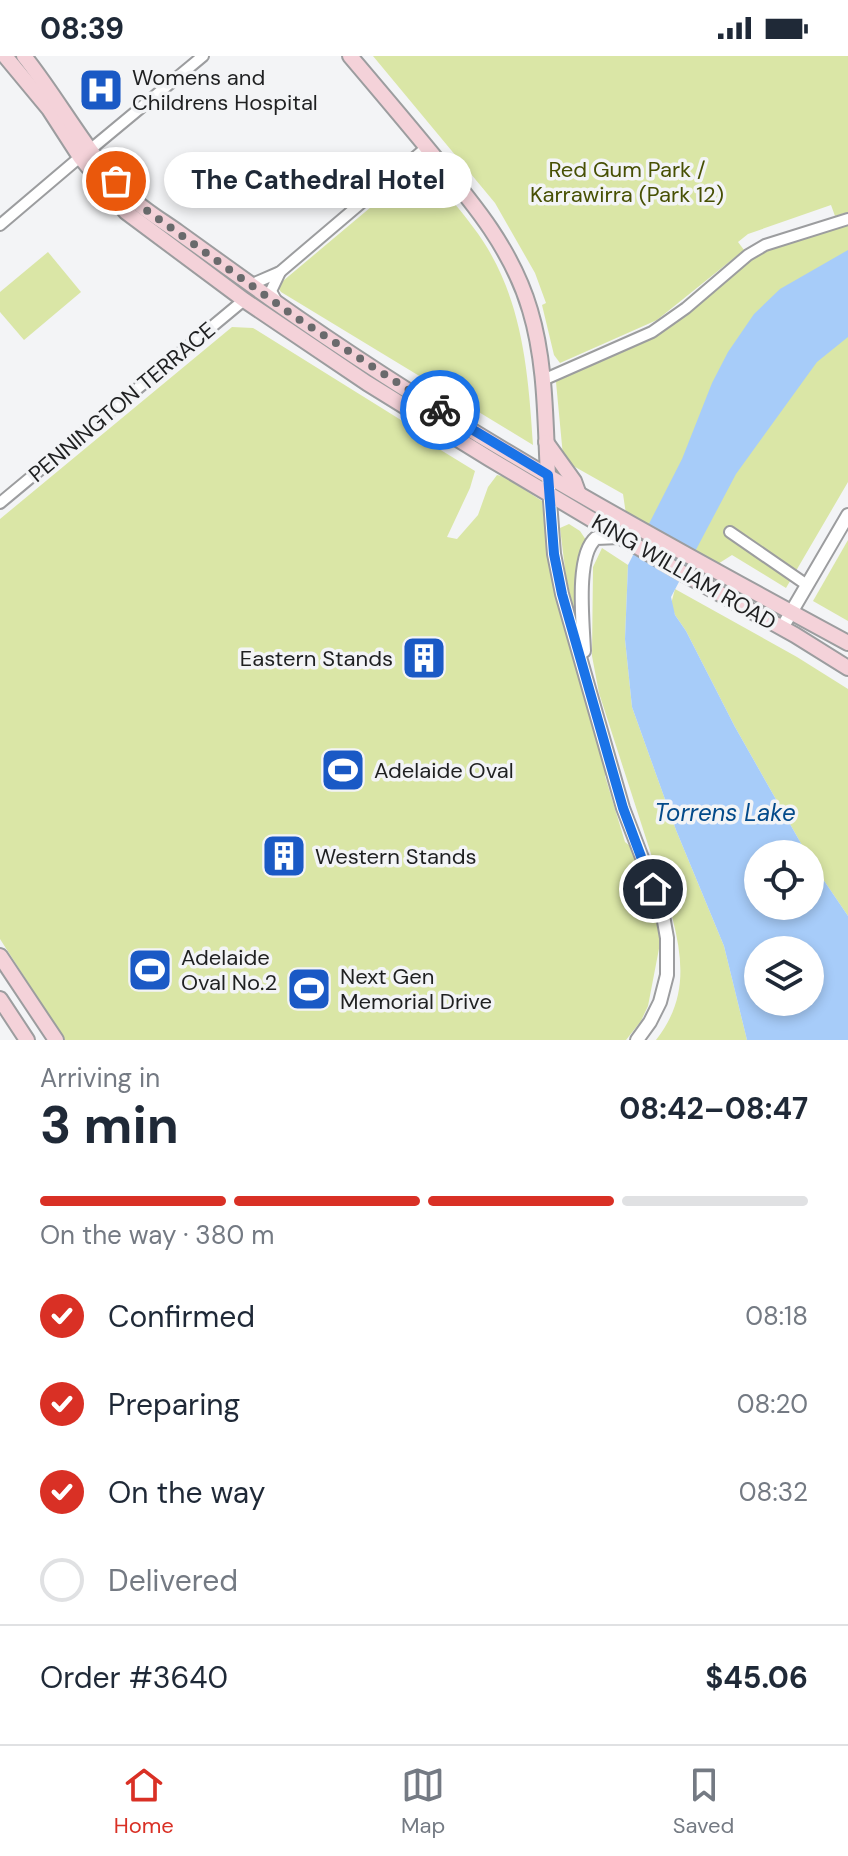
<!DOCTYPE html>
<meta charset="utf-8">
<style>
:root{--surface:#fff;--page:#f2f2f3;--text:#1f2937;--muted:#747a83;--line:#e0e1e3;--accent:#d93025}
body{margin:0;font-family:"DM Sans",sans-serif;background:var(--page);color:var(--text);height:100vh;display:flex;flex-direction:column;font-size:30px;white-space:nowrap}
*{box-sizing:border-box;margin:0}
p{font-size:26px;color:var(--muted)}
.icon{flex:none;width:44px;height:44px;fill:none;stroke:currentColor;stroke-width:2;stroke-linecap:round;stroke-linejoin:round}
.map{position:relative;height:984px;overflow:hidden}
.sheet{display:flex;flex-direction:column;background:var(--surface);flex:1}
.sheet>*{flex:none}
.fabs{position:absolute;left:744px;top:784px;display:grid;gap:16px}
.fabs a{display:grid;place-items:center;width:80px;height:80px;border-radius:50%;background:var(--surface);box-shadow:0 4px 12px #0003;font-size:40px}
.pin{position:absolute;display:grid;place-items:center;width:68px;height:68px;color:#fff;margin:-34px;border:4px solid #fff;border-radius:50%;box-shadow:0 2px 8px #0007}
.courier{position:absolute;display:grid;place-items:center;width:80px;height:80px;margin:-40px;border:6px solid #1a73e8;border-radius:50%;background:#fff;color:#222;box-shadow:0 2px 10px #0007}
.bubble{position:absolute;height:56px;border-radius:28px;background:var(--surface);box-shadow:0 4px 12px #0003;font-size:26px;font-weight:700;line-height:56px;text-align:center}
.head em{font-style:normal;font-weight:700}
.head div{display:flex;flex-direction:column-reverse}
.head{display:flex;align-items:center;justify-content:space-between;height:136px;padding:0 40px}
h1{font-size:52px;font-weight:700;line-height:60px}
.bar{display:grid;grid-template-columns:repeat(4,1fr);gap:12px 8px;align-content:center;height:96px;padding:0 40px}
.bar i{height:10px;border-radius:6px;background:var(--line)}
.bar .active{background:var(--accent)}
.bar p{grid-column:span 4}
.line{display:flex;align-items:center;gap:20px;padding:0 40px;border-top:2px solid var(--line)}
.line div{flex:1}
ol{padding:0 40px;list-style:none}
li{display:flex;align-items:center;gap:24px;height:88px}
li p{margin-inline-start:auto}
li .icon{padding:8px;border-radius:50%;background:var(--accent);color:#fff;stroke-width:4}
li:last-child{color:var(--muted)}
li i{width:44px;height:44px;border:4px solid var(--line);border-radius:50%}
.status{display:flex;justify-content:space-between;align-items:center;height:56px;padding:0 40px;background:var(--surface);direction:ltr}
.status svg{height:22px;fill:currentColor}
.tab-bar{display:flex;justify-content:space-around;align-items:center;height:112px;border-top:2px solid var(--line);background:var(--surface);font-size:22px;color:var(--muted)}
.tab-bar a{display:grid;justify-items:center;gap:4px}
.tab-bar .active{color:var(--accent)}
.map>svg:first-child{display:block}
.green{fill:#dae6a6}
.water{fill:#a7ccf9;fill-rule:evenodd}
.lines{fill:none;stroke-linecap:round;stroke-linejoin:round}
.minor-casing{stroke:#9c9d9f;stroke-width:14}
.tertiary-casing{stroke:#9c9d9f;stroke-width:16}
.secondary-casing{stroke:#9c9d9f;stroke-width:18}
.minor{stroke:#fff;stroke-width:10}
.tertiary{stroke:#fff;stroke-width:12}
.secondary{stroke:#f4d2d9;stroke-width:14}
.done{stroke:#696a6c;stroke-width:8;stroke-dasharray:0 14.4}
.route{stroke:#1a73e8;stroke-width:10}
.labels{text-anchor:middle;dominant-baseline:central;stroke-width:7;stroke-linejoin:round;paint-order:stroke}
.poi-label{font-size:22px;fill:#1f2021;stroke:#f3f4f6;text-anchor:start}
.park-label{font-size:22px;fill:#475004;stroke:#f3f4f6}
.street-label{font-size:22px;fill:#1f2021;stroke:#f3f4f6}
.water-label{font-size:24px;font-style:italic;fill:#034a8a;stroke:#f3f4f6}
</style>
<div class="status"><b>08:39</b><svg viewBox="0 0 49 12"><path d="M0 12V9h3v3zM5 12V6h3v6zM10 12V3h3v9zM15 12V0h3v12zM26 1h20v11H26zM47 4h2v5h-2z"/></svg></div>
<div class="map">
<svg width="848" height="984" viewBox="0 0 848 984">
<rect width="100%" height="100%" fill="#f3f4f6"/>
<g class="green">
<polygon points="373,0 848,0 848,156 835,160 831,149 748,178 738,186 744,194 657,264 560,307 554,299 542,249 546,247 535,217 495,147"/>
<path d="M421,109C438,129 457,149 473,171C522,235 528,312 533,389L281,236L277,230Z"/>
<polygon points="848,167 848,426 786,532 732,499 710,513 627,465 623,438 568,407 563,400 556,326 559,322 645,282 764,195"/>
<polygon points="48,196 81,236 24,284 0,256 0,236"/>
<polygon points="232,271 253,272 417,374 426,385 475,415 470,432 447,481 457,483 478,459 488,431 497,419 505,421 542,445 548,503 608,716 605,720 625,786 630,790 644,823 662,877 648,950 641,965 626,984 65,984 0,883 0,463"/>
<polygon points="569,468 580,475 586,484 580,498 580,566 577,567 566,521 560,472"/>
<polygon points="848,484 848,565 813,545"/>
<path d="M602,492L628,509L625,583L632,651L676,774L724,890L747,984H656C700,928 674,873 659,812L653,804L599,637L592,600L593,511Z"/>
<polygon points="675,533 797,601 848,633 848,860 814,810 810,798 807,798 735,671 686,575 675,559 671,548"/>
</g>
<path class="water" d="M848,194V281L817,306L736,418L671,541L675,559L686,575L735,671L807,798H758V850H810V804L848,860V984H747L724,890L676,774L632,651L625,583L628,509L682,403L712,327L728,296L754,258L780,233ZM758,894H810V946H758Z"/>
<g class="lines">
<g class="minor-casing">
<g id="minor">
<polyline points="91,93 203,0"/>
<polyline points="0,169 80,101"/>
<polyline points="250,229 280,216 427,91"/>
<polyline points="277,246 271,235 280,216"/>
<polyline points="543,324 652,276 686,252 748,199 765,189 848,163"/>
<polyline points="0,447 244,244"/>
<polyline points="730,476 807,529"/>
</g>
</g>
<g class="tertiary-casing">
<g id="tertiary">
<polyline points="548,419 554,498 562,538 623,752 662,854 667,882 667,919 660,946 650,966 637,984"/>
<polyline points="782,572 848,459"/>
<path d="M584,595C583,568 575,499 596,482L619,481"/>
</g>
</g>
<g class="secondary-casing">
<g id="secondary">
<polyline points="5,0 49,53 80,101 126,156 244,244 367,327 490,403 675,513 795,579 848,612"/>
<path d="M24,0C60,45 88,100 129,140C144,154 161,164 178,176C209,198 240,221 271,243C454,373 652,481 848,587"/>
<path d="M350,0C378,33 406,66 433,99C473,147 512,193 530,254C546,307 545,364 548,419"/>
<polyline points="546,386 574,425 578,436"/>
<polyline points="0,900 56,984"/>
<polyline points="0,943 27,984"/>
</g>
</g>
<use href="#minor" class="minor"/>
<use href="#tertiary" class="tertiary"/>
<use href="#secondary" class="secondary"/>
</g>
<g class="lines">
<polyline class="done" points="116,125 146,154 297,262 440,354"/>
<polyline class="route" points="440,354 548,419 554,498 562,538 623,752 653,833"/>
</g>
<defs>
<g id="hospital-square" transform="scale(2.3)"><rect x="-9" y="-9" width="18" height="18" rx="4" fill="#1a59c5" stroke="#f3f4f6"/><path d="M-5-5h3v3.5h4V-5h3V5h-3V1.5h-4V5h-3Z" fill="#fff"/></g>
<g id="building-square" transform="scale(2.3)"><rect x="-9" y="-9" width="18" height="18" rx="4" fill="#1a59c5" stroke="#f3f4f6"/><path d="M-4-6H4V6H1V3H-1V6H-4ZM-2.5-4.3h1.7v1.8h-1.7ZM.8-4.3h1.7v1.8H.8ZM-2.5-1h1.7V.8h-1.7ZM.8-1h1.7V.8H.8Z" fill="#fff"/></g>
<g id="stadium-square" transform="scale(2.3)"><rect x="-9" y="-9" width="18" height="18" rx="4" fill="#1a59c5" stroke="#f3f4f6"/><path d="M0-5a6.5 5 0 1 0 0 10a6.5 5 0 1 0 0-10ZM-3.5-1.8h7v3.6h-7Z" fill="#fff"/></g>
</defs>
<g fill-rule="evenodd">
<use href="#hospital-square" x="101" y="34"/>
<use href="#building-square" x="424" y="602"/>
<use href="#stadium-square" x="343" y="714"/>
<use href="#building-square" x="284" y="800"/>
<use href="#stadium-square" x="150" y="914"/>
<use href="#stadium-square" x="309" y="933"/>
</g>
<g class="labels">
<g class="poi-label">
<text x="132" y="21">Womens and<tspan x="132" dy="25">Childrens Hospital</tspan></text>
<text x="393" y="602" text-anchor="end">Eastern Stands</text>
<text x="374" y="714">Adelaide Oval</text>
<text x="315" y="800">Western Stands</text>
<text x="181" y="901">Adelaide<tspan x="181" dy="25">Oval No.2</tspan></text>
<text x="340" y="920">Next Gen<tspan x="340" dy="25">Memorial Drive</tspan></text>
</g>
<g class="park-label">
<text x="627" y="113">Red Gum Park /<tspan x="627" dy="25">Karrawirra (Park 12)</tspan></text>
</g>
<g class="street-label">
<text transform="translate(122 346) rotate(-40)">PENNINGTON TERRACE</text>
<text transform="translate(684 516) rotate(30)">KING WILLIAM ROAD</text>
</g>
<g class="water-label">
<text x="725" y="756">Torrens Lake</text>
</g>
</g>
</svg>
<div class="fabs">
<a><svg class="icon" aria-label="locate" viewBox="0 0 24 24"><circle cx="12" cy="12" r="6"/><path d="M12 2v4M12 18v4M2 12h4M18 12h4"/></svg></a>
<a><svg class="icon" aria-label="layers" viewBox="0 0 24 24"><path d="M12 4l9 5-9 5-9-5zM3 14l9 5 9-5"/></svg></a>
</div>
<div class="pin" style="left:116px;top:125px;background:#ea580c"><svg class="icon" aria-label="bag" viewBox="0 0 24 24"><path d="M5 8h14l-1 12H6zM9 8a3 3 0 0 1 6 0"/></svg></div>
<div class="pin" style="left:653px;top:833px;background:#1f2937"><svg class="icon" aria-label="home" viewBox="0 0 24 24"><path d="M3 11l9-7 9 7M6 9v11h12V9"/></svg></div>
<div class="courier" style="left:440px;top:354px"><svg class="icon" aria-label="bike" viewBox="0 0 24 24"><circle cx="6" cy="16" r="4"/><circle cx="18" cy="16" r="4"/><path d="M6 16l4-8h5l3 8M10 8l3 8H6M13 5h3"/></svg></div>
<div class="bubble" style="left:164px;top:96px;width:308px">The Cathedral Hotel</div>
</div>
<section class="sheet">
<div class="head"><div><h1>3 min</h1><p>Arriving in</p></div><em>08:42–08:47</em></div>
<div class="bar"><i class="active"></i><i class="active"></i><i class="active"></i><i></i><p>On the way · 380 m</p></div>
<ol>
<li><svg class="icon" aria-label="check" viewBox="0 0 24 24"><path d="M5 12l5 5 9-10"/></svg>Confirmed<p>08:18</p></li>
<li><svg class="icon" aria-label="check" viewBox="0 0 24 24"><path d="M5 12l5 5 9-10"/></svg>Preparing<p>08:20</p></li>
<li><svg class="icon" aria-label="check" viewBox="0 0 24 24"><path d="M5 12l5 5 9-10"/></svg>On the way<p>08:32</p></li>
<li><i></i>Delivered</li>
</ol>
<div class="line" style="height:104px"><div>Order #3640</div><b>$45.06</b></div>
</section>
<nav class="tab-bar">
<a class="active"><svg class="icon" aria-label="home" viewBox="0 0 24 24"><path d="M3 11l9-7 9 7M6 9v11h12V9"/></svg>Home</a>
<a><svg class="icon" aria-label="map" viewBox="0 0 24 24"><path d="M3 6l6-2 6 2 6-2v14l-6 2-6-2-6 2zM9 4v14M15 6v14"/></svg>Map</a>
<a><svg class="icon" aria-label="saved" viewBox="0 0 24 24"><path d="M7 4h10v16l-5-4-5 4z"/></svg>Saved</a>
</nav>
